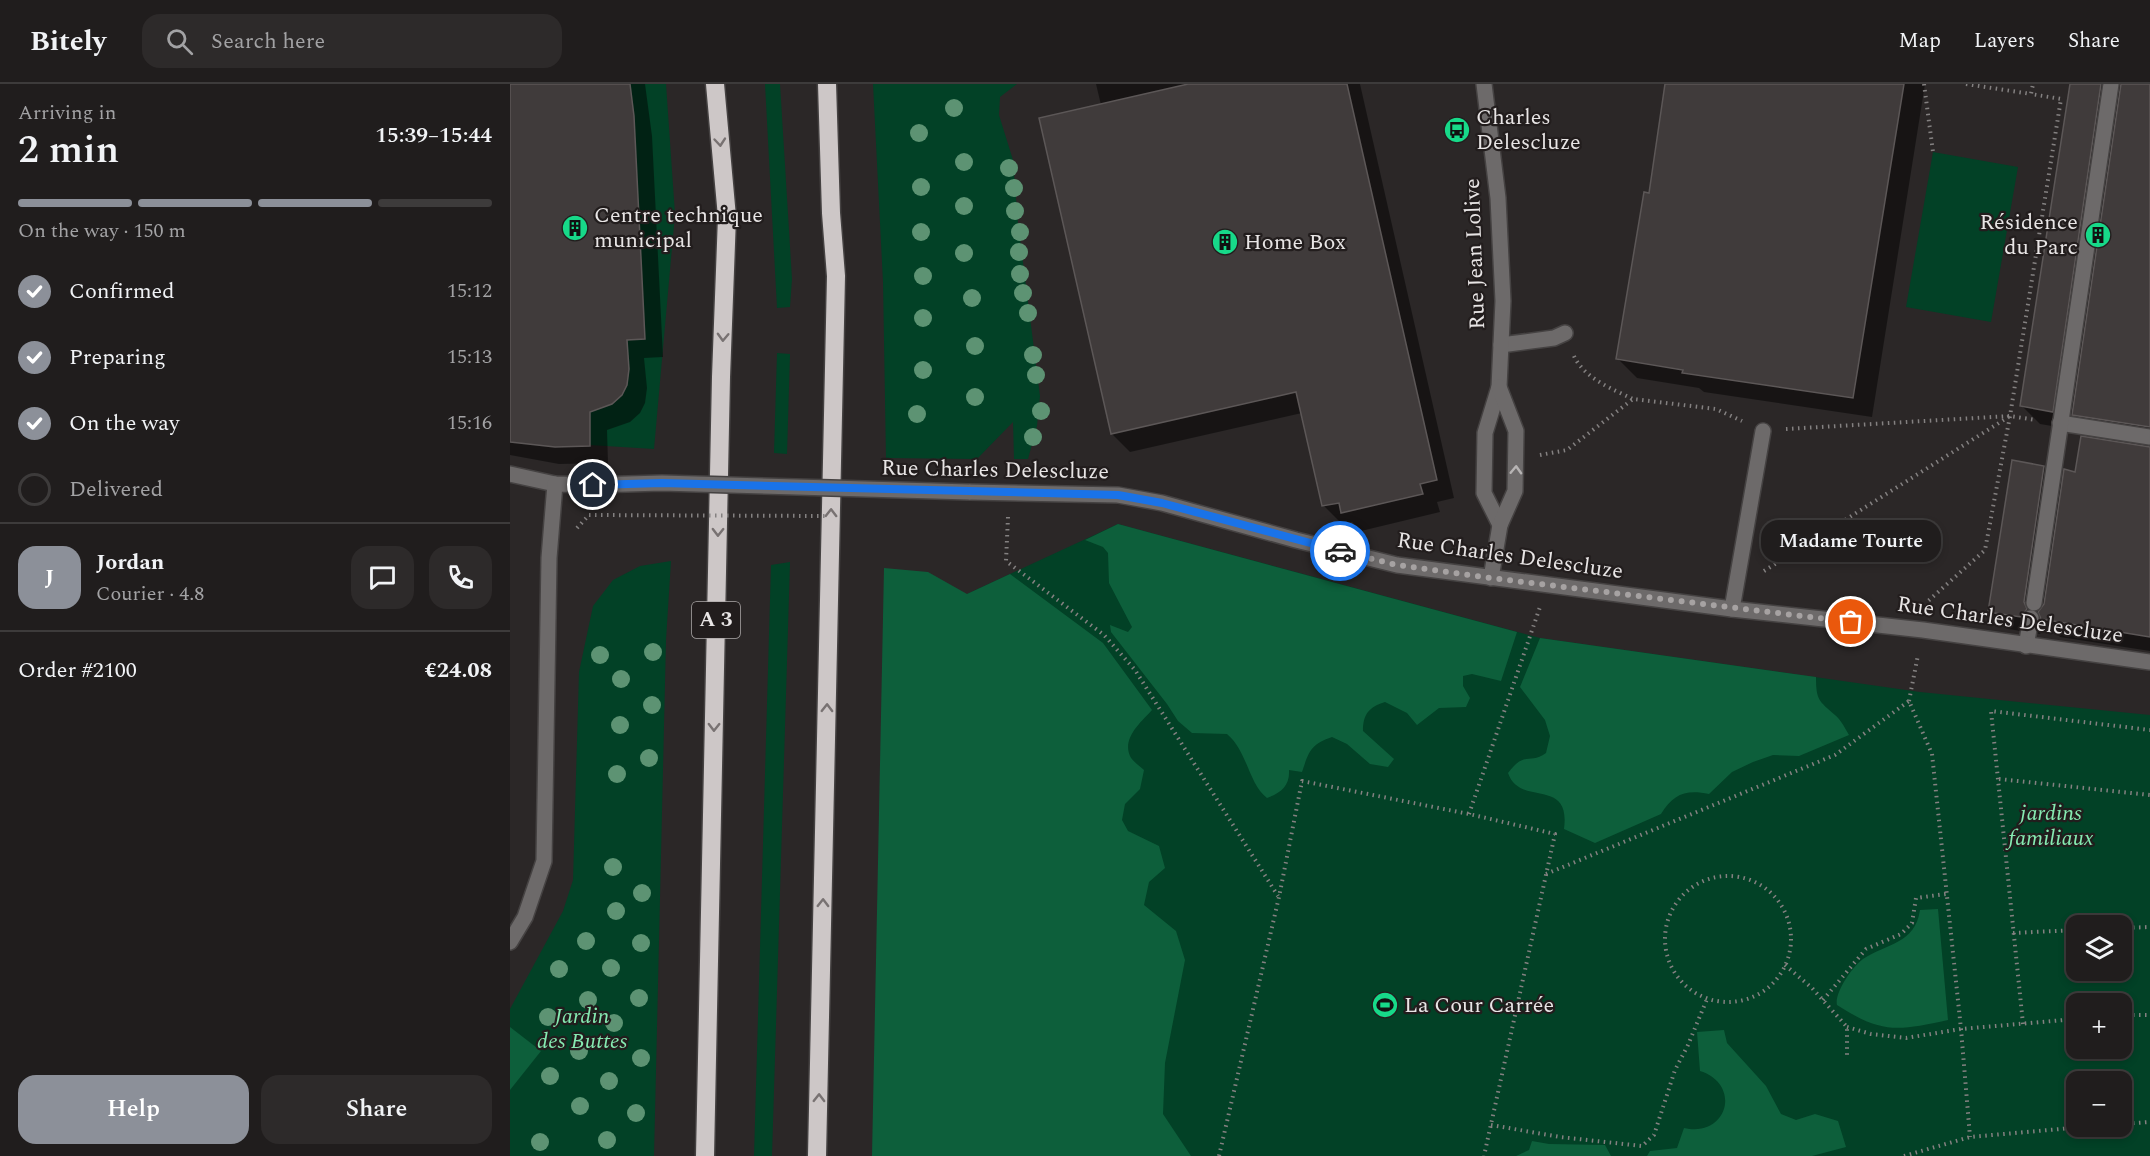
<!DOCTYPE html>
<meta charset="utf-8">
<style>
:root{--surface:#201d1d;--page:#2d2a2a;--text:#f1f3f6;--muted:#a2a2a4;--line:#3d3b3b;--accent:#8c9099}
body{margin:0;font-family:Spectral,serif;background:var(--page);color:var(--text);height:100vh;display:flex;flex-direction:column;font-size:22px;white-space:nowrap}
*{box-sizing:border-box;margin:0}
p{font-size:20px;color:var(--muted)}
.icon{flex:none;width:33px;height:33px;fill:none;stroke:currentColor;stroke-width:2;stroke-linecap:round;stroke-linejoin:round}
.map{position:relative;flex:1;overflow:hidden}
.sheet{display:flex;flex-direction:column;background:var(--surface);width:510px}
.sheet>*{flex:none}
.tools{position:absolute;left:1556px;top:831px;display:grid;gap:12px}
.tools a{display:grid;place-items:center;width:66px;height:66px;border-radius:12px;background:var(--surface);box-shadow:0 3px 9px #0003,0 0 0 2px var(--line);font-size:30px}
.pin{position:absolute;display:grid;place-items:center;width:51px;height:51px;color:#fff;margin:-26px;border:3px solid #fff;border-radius:50%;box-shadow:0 2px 6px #0007}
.courier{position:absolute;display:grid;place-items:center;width:60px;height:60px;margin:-30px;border:4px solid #1a73e8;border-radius:50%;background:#fff;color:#222;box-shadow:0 2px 8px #0007}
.bubble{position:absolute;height:42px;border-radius:18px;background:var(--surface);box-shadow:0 3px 9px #0003,0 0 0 2px var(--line);font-size:20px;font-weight:600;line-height:42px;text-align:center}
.overview em{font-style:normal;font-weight:600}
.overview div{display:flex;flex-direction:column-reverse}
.overview{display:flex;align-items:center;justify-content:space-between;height:102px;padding:0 18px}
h1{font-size:39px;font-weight:600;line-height:45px}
.bar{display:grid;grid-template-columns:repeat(4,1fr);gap:9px 6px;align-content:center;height:72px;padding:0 18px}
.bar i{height:8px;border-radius:4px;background:var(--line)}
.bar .selected{background:var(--accent)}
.bar p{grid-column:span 4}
.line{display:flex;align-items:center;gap:15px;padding:0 18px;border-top:2px solid var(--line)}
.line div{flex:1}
.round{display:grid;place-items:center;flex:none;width:63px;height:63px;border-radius:18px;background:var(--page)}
ol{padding:0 18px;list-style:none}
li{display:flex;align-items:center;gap:18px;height:66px}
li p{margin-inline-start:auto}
li .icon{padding:6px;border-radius:50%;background:var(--accent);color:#fff;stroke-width:4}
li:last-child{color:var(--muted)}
li i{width:33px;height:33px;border:3px solid var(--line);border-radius:50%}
.primary-button{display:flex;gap:12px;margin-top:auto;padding:12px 18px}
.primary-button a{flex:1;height:69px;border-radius:18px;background:var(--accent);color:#fff;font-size:24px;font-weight:600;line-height:69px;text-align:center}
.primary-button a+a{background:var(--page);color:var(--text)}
header{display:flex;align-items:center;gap:36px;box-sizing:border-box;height:84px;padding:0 30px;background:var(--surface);border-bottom:2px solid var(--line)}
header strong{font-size:28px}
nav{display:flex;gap:33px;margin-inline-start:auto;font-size:21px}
.search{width:420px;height:54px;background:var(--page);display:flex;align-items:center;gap:15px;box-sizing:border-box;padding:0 21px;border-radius:18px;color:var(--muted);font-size:22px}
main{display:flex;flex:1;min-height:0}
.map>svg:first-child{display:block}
.green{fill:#024126;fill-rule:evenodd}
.forest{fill:#0d5f3b}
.shadow{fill:#0007}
.building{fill:#403b3b;stroke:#5c5757;stroke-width:1.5}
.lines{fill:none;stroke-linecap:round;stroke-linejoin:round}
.service-casing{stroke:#454242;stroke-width:18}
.minor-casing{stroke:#454242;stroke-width:18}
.motorway-casing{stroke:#454242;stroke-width:21}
.path{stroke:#848181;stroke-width:4;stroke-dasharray:1.5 4.5;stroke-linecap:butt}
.service{stroke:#6d6a6a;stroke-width:15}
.minor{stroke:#6d6a6a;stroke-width:15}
.motorway{stroke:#cdc7c7;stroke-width:18}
.minor-bridge-casing{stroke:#454242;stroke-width:18;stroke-linecap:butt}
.path-bridge{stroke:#848181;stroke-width:4;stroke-dasharray:1.5 4.5;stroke-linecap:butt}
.minor-bridge{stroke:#6d6a6a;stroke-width:15}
.tree{fill:#5d9373}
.oneway{stroke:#787272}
.oneway2{stroke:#b7b4b4}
.done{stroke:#a6a2a2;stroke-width:6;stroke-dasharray:0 10.8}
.route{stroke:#1a73e8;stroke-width:8}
.labels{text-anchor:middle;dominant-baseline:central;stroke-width:4.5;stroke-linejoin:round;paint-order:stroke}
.shield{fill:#221d1d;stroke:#ada9a9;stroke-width:1.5}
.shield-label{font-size:21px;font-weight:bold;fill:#e8e5e5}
.poi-label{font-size:22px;fill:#e8e5e5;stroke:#221d1d;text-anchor:start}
.street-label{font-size:22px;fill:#e8e5e5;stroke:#221d1d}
.park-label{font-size:22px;font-style:italic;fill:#86ebb2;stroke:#221d1d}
</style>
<header>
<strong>Bitely</strong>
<div class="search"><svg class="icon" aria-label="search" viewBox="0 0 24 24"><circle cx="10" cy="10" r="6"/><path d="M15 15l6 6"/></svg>Search here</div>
<nav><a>Map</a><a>Layers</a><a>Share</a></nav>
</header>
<main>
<section class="sheet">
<div class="overview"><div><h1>2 min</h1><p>Arriving in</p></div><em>15:39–15:44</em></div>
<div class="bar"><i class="selected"></i><i class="selected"></i><i class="selected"></i><i></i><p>On the way · 150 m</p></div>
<ol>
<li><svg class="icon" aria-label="check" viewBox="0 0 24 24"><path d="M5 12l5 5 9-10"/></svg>Confirmed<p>15:12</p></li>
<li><svg class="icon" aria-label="check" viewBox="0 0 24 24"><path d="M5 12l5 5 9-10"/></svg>Preparing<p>15:13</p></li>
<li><svg class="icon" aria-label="check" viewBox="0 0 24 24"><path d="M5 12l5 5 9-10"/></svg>On the way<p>15:16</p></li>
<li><i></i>Delivered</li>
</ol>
<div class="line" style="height:108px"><b class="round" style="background:var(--accent);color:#fff">J</b><div><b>Jordan</b><p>Courier · 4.8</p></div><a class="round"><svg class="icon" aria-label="chat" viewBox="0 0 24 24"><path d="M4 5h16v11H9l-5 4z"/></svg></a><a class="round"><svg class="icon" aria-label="phone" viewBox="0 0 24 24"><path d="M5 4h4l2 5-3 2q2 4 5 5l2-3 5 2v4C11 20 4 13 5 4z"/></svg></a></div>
<div class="line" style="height:78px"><div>Order #2100</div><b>€24.08</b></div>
<div class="primary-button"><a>Help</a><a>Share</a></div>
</section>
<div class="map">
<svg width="1640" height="1072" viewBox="0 0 1640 1072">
<rect width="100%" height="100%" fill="#2b2727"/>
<g class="green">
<path d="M120,0H156L165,130L144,365L80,361V324C87,322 97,322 103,319C125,307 118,276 117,256L135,255L124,32Z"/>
<polygon points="255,0 270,0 282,195 280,223 267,224"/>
<polygon points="363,0 507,0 490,13 489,31 503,76 508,139 530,312 527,342 518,375 504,375 503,338 467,375 376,374 373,198"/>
<polygon points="1423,68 1508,83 1481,238 1396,223"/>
<polygon points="267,269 280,270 277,370 264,369"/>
<path d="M608,440L1030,554L1410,608L1640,631V1072H465L457,510ZM1566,842H1611V886H1566ZM1566,920H1611V964H1566ZM1566,998H1611V1042H1566Z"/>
<polygon points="161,477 156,556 144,1072 0,1072 0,925 53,827 63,796 69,588 83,522 103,496 130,482"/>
<polygon points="280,478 262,1072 244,1072 261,481"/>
</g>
<g class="forest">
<path d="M608,440L1007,548L991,597L962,590L953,592V602L960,614L956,623L929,624L907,641L897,629L875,618C859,623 853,630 853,647L884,675L878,683L860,680L837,660L822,653C801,660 799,667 792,688L779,686C780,702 771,709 757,714C738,699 738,668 717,650L682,649L668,637L657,620L601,548L600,541L618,548L622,543L599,499L598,469L593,463L575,456Z"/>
<path d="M374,484L418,488L457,510L500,490L593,559L642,626C631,638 612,654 620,672C622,677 630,682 634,686L630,705L615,720L612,736L618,747L649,762L655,784L639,798L634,821L666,847L675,876L655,979L653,1030L681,1072H362Z"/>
<path d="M1030,554L1306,593C1306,616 1309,617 1325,631C1331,636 1335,644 1339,651L1289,672L1263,671L1243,678L1222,688L1199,710C1176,705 1163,710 1151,730L1085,759L1054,745C1061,692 1010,724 998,689C1015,666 1020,681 1036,669L1040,652L1035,636L1010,603Z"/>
<path d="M1428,825L1438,936C1387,947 1372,950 1327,921C1324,909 1343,882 1353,875C1377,859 1405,860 1410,826Z"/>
<polygon points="0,943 31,967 0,1006"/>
<path d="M1214,946L1217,959L1256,1002L1271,1030L1286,1036L1305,1030L1328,1037L1336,1063L1302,1072H1137L1140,1067L1167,1064L1174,1044C1218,1054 1232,1000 1190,987L1187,948Z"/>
<polygon points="1022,1057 1039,1060 1095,1061 1101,1072 1006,1072 1019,1066"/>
</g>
<g class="shadow">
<polygon points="0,0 135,0 142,52 153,273 134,274 137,304 135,319 130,329 120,338 97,346 98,379 49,380 0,371"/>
<polygon points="586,0 850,0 944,414 927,418 930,428 851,447 842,438 832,440 814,422 792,329 620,368 602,350 591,21"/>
<polygon points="1157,0 1415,0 1362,333 1194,308 1189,304 1127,294 1107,274 1140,110"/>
<polygon points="1562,0 1640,0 1640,358 1582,348 1563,329 1560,345 1530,340 1512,322"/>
<polygon points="1640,364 1640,567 1550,553 1531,534 1534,544 1530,550 1498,545 1480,527 1534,383 1553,402 1567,389"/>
</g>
<g class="building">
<polygon points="0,0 120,0 124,32 135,255 117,256 119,285 117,301 112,311 102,320 80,328 80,362 45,363 0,358"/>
<polygon points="678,0 837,0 927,396 910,400 913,410 831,429 829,419 812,422 786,308 601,350 529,34"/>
<polygon points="1155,0 1394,0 1343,314 1172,289 1173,286 1106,275 1134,108 1139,109"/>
<polygon points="1560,0 1591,0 1543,328 1510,322"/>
<polygon points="1611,0 1640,0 1640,343 1562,331"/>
<polygon points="1571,352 1640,363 1640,553 1531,535 1528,528 1534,520 1554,385 1565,388"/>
<polygon points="1502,376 1534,382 1514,518 1517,525 1511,533 1478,528"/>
</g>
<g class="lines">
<g class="service-casing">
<g id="service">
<polyline points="991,261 1044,254 1055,249"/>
<polyline points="1550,339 1640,353"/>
<polyline points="1524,519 1601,0"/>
<polyline points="1222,525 1253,347"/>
<polyline points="1516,562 1521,534"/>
</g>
</g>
<g class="minor-casing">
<g id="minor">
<polyline points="974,0 988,114 993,217 989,303 975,349 974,409 990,441"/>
<polyline points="0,390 45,400 83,401"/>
<polyline points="459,408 608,411 652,419 786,456 887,481 1222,525 1413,546 1640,578"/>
<polyline points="981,494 990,441 1005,407 1006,347 989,303"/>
<polyline points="0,858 15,833 34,777 39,474 45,400"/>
</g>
</g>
<g class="motorway-casing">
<g id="motorway">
<polyline points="195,1072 211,293 217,133 205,0"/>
<polyline points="307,1072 326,192 321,129 317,0"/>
</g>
</g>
<g class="path">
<polyline points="1414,0 1423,68"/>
<polyline points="1456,0 1521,10"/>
<path d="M1064,272C1074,294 1102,305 1123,315"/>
<polyline points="1276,345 1500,332"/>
<polyline points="1030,371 1057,366 1123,315 1206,325 1232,337"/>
<polyline points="498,433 496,477 594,551 625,586 768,812"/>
<polyline points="67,444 79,431"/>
<polyline points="1254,487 1500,332 1526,336"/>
<polyline points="1417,522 1418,517 1475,466 1500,332 1551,15 1521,10 1523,0"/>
<polyline points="1399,617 1408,571"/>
<polyline points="1489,695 1640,711"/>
<polyline points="959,730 1030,523"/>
<polyline points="1036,790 1325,671 1399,617 1422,670 1451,945 1460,1053"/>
<circle cx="1218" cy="855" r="63"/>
<polyline points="1611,844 1640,843"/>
<polyline points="1503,849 1566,846"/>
<polyline points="1275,881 1302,904 1337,943 1337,975"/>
<polyline points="1313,916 1356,865 1391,850 1402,839 1406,814 1436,810"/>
<polyline points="1611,931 1640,931"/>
<polyline points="1513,940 1481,627 1640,646"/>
<polyline points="1337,943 1361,950 1396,954 1451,945 1566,935"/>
<polyline points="1611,1040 1640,1038"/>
<polyline points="981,1041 1050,1053 1132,1062 1144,1051 1165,986 1178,961 1197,915"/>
<polyline points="709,1072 769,813 792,697 959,730 1045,750 974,1072"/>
<polyline points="1394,1072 1460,1053 1584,1042"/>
</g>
<use href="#service" class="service"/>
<use href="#minor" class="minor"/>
<use href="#motorway" class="motorway"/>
<g class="minor-bridge-casing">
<polyline id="minor-bridge" points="83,401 152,399 459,408"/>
</g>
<polyline class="path-bridge" points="79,431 315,432"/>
<use href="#minor-bridge" class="minor-bridge"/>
</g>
<g class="tree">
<circle cx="444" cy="24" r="9"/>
<circle cx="409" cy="49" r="9"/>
<circle cx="454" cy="78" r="9"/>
<circle cx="499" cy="84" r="9"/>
<circle cx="411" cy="103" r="9"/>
<circle cx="504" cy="104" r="9"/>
<circle cx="454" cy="122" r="9"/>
<circle cx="505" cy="127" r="9"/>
<circle cx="411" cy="148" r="9"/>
<circle cx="510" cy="148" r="9"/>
<circle cx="509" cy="168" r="9"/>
<circle cx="454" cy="169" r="9"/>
<circle cx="510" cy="190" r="9"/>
<circle cx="413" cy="192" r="9"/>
<circle cx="513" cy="209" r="9"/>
<circle cx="462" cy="214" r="9"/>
<circle cx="518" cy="229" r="9"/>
<circle cx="413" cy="234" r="9"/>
<circle cx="465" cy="262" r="9"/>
<circle cx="523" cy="271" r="9"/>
<circle cx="413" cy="286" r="9"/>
<circle cx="526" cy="291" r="9"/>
<circle cx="465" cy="313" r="9"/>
<circle cx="531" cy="327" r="9"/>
<circle cx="407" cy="330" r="9"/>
<circle cx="523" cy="353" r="9"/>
<circle cx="143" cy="568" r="9"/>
<circle cx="90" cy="571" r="9"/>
<circle cx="111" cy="595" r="9"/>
<circle cx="142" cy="621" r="9"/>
<circle cx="110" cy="641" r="9"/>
<circle cx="139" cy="674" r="9"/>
<circle cx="107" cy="690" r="9"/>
<circle cx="103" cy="783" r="9"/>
<circle cx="132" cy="809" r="9"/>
<circle cx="106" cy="827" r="9"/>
<circle cx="76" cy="857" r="9"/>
<circle cx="131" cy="859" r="9"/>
<circle cx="101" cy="884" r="9"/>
<circle cx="49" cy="885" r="9"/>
<circle cx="129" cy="914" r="9"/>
<circle cx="78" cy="916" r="9"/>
<circle cx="38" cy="933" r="9"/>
<circle cx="104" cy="939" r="9"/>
<circle cx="69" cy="967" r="9"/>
<circle cx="131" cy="974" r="9"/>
<circle cx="40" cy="992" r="9"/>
<circle cx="99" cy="997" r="9"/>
<circle cx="70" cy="1022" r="9"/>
<circle cx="126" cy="1029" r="9"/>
<circle cx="97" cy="1056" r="9"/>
<circle cx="30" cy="1058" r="9"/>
</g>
<defs><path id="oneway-chevron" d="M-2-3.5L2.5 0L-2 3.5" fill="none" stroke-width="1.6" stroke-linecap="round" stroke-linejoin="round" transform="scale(1.5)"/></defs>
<g class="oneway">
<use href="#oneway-chevron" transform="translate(210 58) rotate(85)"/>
<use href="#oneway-chevron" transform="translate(213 253) rotate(92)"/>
<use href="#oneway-chevron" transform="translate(321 429) rotate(-89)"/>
<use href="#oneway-chevron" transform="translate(208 448) rotate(91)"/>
<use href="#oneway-chevron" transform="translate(317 624) rotate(-89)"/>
<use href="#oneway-chevron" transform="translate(204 643) rotate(91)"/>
<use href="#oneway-chevron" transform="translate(313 819) rotate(-89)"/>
<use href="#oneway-chevron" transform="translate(309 1014) rotate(-89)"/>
</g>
<use class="oneway2" href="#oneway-chevron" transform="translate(1006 386) rotate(-88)"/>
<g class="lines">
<polyline class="done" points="830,467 887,481 981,494 1341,538"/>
<polyline class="route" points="83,401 152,399 608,411 652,419 830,467"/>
</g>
<defs>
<g id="bus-disc" transform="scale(1.35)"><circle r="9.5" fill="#17d989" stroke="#221d1d"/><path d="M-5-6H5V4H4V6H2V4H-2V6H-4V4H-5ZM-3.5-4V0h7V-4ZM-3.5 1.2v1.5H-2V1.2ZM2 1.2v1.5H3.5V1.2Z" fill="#111"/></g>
<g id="building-disc" transform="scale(1.35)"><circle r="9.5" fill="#17d989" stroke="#221d1d"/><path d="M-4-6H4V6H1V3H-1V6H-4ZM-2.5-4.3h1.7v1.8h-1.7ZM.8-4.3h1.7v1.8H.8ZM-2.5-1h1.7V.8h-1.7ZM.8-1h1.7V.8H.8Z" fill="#111"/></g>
<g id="stadium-disc" transform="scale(1.35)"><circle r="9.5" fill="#17d989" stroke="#221d1d"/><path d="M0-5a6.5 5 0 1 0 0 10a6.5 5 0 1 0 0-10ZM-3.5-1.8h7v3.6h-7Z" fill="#111"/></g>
</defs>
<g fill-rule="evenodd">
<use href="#bus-disc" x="947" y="46"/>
<use href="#building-disc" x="65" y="144"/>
<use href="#building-disc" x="1588" y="151"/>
<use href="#building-disc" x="715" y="158"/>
<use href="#stadium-disc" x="875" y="921"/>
</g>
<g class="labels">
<rect class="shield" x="182" y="518" width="48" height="36" rx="4.5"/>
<g class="shield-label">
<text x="206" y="536">A 3</text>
</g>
<g class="poi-label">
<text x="966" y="33">Charles<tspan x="966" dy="25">Delescluze</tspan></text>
<text x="84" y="131">Centre technique<tspan x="84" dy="25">municipal</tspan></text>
<text x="1568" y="138" text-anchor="end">Résidence<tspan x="1568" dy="25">du Parc</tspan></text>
<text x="734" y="158">Home Box</text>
<text x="894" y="921">La Cour Carrée</text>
</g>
<g class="street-label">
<text transform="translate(965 170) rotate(-92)">Rue Jean Lolive</text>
<text transform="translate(485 386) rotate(1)">Rue Charles Delescluze</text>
<text transform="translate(1000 472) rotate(8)">Rue Charles Delescluze</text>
<text transform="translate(1500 536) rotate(8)">Rue Charles Delescluze</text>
</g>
<g class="park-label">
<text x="1541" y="729">jardins<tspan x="1541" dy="25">familiaux</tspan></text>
<text x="72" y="932">Jardin<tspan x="72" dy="25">des Buttes</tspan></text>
</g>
</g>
</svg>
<div class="tools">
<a><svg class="icon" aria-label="layers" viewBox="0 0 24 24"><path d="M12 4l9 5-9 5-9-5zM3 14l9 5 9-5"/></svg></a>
<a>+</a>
<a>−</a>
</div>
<div class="pin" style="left:1341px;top:538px;background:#ea580c"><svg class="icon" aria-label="bag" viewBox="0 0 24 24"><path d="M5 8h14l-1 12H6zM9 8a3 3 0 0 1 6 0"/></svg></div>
<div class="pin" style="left:83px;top:401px;background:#1f2937"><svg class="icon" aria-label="home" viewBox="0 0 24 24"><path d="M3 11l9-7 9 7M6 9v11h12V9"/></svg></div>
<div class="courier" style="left:830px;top:467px"><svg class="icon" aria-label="car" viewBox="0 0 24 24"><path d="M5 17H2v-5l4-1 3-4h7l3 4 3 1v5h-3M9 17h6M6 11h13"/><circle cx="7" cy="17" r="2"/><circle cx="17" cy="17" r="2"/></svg></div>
<div class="bubble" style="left:1251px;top:436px;width:180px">Madame Tourte</div>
</div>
</main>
